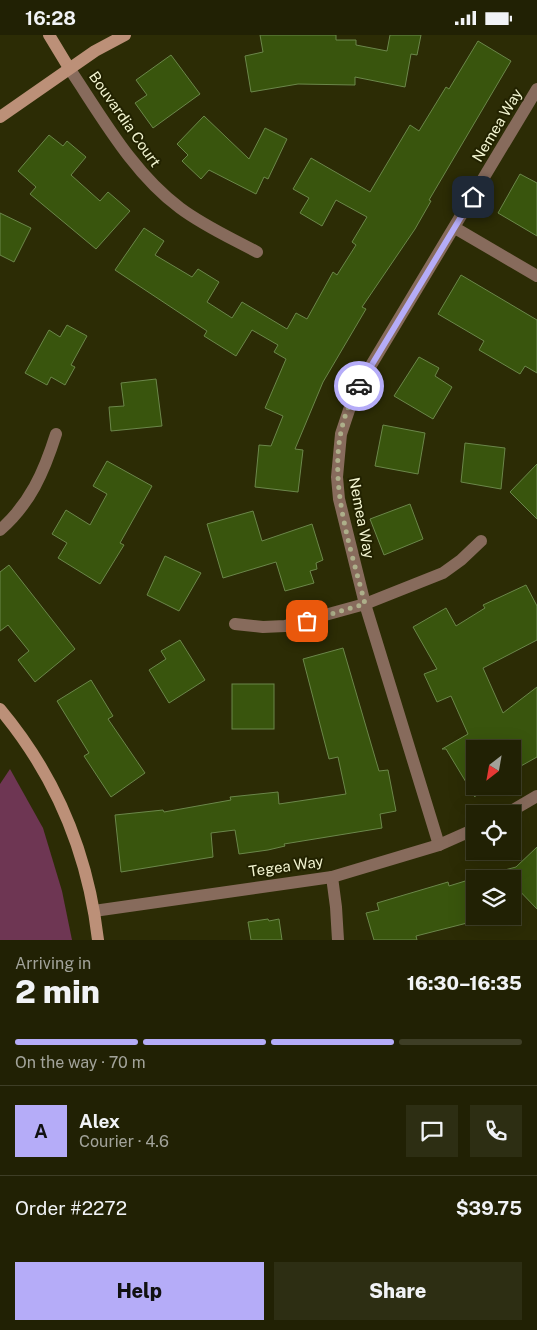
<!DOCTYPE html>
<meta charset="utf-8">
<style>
:root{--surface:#212104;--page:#2d2e13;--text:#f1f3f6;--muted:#a2a39a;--line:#3e3e26;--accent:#b5acf8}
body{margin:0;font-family:"Public Sans",sans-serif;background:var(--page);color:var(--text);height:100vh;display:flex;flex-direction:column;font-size:19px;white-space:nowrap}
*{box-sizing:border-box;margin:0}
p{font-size:16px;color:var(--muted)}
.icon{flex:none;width:28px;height:28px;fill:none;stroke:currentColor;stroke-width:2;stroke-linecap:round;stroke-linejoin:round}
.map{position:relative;height:905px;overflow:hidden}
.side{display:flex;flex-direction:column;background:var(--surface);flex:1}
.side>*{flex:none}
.needle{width:32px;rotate:211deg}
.buttons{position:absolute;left:466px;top:705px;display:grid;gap:10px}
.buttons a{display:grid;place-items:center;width:55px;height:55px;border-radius:0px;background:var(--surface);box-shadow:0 5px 20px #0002,0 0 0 1px var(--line);font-size:25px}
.pin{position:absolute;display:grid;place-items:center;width:42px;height:42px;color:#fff;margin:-21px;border-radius:10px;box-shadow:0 2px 8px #0006}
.courier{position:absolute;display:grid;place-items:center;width:50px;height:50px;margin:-25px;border:4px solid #b5acf8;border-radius:50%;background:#fff;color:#222;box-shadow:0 1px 6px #0007}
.head em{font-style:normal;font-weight:800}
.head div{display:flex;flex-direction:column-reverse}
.head{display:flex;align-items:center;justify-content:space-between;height:85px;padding:0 15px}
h1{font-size:32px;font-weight:800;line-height:38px}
.bar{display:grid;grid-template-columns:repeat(4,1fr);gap:8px 5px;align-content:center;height:60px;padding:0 15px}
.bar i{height:6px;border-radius:4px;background:var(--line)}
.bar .on{background:var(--accent)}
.bar p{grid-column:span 4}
.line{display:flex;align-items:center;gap:12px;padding:0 15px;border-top:1px solid var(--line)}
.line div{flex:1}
.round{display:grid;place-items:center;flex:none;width:52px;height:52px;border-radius:0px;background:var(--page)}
.button{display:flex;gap:10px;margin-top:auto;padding:10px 15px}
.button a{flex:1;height:58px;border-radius:0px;background:var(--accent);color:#111;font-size:20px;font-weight:800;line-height:58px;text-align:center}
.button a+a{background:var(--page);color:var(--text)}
.status{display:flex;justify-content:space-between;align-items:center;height:35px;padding:0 25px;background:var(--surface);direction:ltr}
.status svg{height:14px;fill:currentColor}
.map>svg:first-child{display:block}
.green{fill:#6e3653}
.building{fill:#39550d;stroke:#6b874a}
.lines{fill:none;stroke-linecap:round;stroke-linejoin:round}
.street{stroke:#876b5c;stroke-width:12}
.secondary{stroke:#bc9078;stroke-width:12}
.done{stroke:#adaf8a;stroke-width:5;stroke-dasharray:0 9}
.route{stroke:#b5acf8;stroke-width:6}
.labels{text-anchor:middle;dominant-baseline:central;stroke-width:4;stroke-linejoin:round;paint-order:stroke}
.street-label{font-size:15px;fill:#f3f5d1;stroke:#220}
</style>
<div class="status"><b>16:28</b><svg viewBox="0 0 49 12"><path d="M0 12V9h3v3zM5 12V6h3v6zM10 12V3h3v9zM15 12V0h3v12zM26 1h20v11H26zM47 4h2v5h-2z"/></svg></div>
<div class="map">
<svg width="537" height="905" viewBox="0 0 537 905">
<rect width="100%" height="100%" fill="#2c2c05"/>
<polygon class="green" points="10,734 43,793 62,856 72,905 0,905 0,749"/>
<g class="building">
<polygon points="260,0 336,0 336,5 356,5 356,10 387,16 390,0 421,0 417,20 411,19 405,52 355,42 355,50 298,49 251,57 245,21 263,17"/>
<polygon points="478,6 511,26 429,165 431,166 415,194 362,272 366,274 323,347 295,414 303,415 298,457 255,452 259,410 271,411 283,381 265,373 286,324 274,317 278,310 252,295 236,321 204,301 207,296 115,235 144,193 164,206 155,220 192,242 198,234 219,247 207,267 232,283 242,267 287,294 296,278 307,284 333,237 337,240 356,210 352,207 367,182 336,165 322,191 300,178 309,163 293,154 311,123 370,157 410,90 419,96 446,52 449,54"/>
<polygon points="171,20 200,59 153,93 135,68 147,60 136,45"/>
<polygon points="204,81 249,124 265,93 287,104 268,144 264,142 256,159 209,135 201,144 182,126 188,120 177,109"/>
<polygon points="49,100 63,111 67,106 86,122 71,140 100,166 108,157 130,176 96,214 30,159 36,152 18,136"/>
<polygon points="520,139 537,148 537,201 498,178"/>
<polygon points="0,178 31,193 14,227 0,220"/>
<polygon points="461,240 537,285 537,338 525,331 520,339 479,315 484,306 438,279"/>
<polygon points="67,290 87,301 71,330 75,332 65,350 51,342 47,350 25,338 49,295 60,302"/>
<polygon points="419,322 439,333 435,341 452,352 433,384 394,361"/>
<polygon points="156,344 162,391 111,396 109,372 124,371 121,348"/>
<polygon points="383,390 425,398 418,439 375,431"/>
<polygon points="465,408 505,413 501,454 461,447"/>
<polygon points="107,426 152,451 120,508 124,510 100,549 58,523 67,508 52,499 66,475 90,490 107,459 93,451"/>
<polygon points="537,429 537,484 510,457"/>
<polygon points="410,469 423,504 384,520 370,484"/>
<polygon points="253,476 262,506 312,489 323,525 316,528 317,534 310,536 314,548 285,556 276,527 223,543 207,489"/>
<polygon points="165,521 201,538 179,576 147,560"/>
<polygon points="9,530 75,614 35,647 18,625 29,616 8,590 0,596 0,537"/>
<polygon points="526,550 537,571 537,605 483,633 503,678 537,652 537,722 512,736 512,714 475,714 475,762 446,714 442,714 468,699 451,661 437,667 424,639 437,634 413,592 446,573 456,591 485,573 483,570"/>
<polygon points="180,605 205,645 169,668 149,635 166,624 161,616"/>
<polygon points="343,613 379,736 388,735 396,776 380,779 382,793 284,809 285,811 268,815 239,819 235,795 211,798 213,822 121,837 115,780 163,775 164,777 231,765 230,762 278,757 279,769 346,759 338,722 329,724 303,624"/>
<polygon points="91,645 113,681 108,684 145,738 111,762 84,721 89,718 57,666"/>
<rect x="232" y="649" width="42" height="45"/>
<polygon points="537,812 537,874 512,848 512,844 509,844 501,836 516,832"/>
<polygon points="475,843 475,886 416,901 417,905 374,905 366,878 379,875 377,868 448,847 449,851"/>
<polygon points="268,884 269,886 279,884 282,905 251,905 248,887"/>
</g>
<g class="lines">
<g class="street">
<path d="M69,33C102,82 132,137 180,173C204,191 231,203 257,217"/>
<polyline points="455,193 537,241"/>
<path d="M0,495C30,469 44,437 56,399"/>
<polyline points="235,589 263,592 285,591 365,569 443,538 461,525 481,506"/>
<polyline points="506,779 537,761"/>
<polyline points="439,810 365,569 339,464 337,442 341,399 355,357 537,54"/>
<polyline points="332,842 336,872 338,905"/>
<polyline points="94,876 332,842 439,810 475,794"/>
</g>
<g class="secondary">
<polyline points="49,0 69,33"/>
<polyline points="0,82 95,16 125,0"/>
<path d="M0,674C56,741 88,818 98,905"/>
</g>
</g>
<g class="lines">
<path class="done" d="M307,586L365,569C347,498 317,420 359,351"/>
<polyline class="route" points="359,351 473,162"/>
</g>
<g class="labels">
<g class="street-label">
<text transform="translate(125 84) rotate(55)">Bouvardia Court</text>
<text transform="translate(497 90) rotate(-59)">Nemea Way</text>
<text transform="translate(362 483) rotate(79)">Nemea Way</text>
<text transform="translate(286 831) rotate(-8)">Tegea Way</text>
</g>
</g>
</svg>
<div class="buttons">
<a><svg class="needle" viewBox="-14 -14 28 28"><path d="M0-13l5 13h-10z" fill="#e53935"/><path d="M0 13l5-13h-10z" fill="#a2a39a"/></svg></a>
<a><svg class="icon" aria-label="locate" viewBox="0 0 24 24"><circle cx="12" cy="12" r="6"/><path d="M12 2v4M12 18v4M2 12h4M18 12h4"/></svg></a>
<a><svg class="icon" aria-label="layers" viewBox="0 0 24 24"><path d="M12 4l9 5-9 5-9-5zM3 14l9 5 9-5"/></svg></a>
</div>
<div class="pin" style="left:307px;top:586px;background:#ea580c"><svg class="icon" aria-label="bag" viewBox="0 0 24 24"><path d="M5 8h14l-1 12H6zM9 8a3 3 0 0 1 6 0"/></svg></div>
<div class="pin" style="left:473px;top:162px;background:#1f2937"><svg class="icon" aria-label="home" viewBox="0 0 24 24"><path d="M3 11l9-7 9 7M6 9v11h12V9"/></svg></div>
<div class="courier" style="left:359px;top:351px"><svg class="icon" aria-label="car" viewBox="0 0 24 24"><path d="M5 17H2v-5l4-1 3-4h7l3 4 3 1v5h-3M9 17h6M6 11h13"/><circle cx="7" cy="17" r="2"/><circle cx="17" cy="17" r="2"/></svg></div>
</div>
<section class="side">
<div class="head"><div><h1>2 min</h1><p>Arriving in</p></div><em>16:30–16:35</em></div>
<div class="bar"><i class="on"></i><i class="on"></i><i class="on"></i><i></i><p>On the way · 70 m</p></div>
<div class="line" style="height:90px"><b class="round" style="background:var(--accent);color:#111">A</b><div><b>Alex</b><p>Courier · 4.6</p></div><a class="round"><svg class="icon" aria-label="chat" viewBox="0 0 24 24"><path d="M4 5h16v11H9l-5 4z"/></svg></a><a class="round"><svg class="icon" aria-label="phone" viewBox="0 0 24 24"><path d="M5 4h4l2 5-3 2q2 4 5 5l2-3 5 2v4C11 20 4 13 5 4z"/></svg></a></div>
<div class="line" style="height:65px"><div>Order #2272</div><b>$39.75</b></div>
<div class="button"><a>Help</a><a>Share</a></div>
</section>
